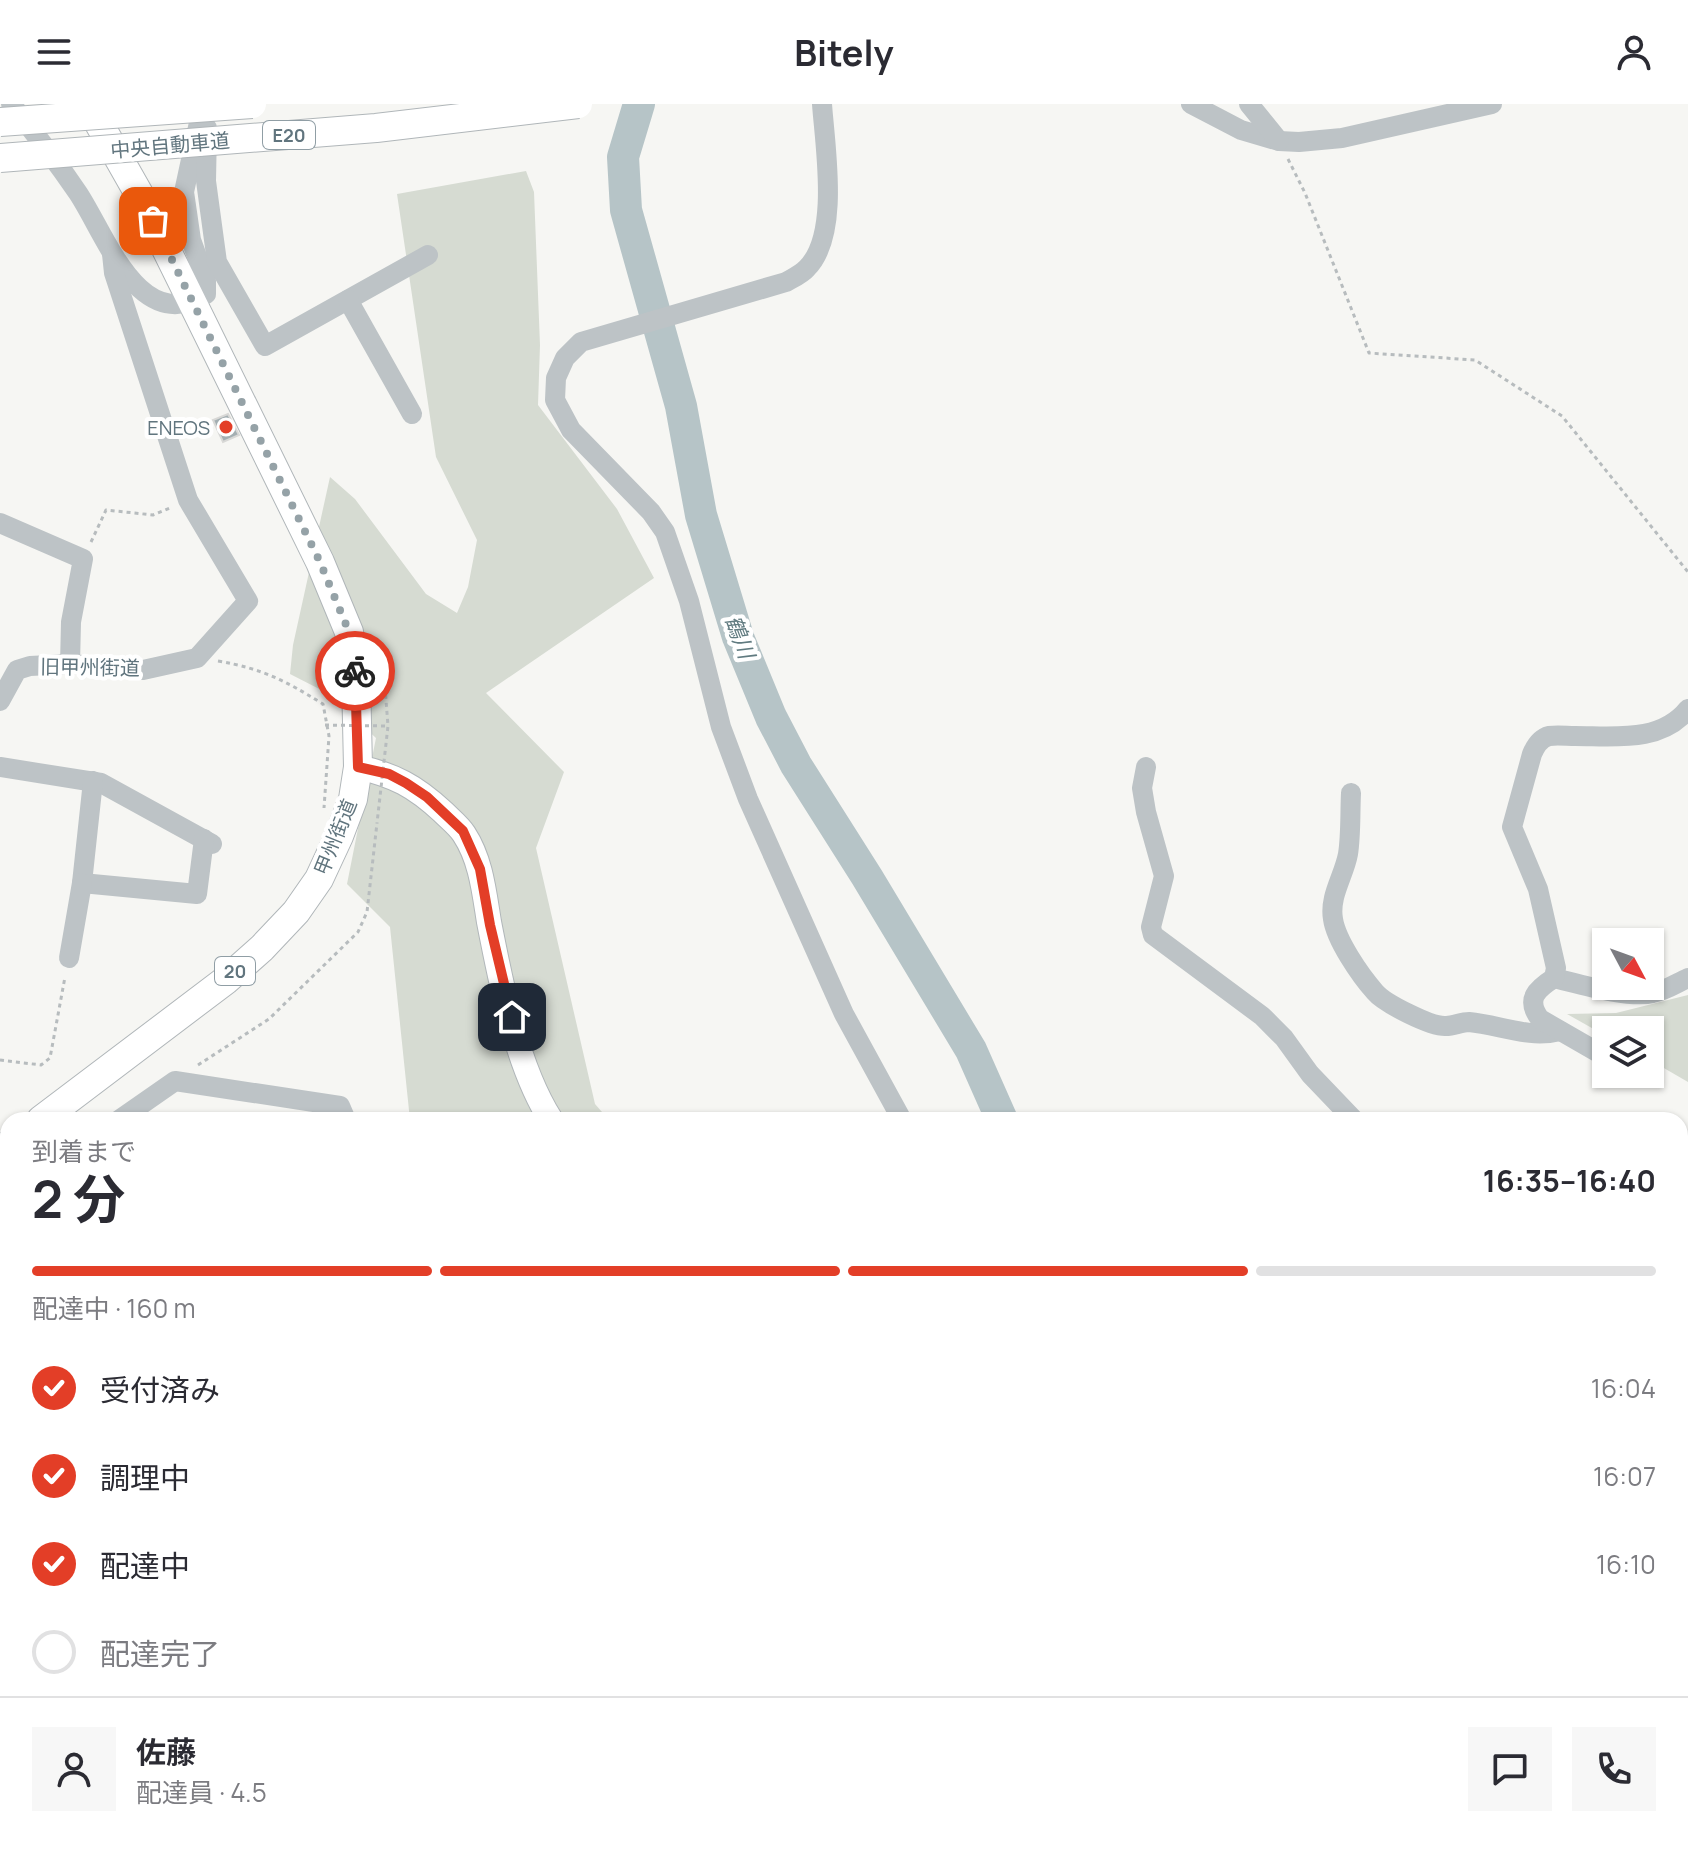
<!DOCTYPE html>
<html lang="ja">
<meta charset="utf-8">
<style>
:root{--surface:#fff;--page:#f7f7f7;--text:#2b2b33;--muted:#7c7c81;--line:#e1e1e2;--accent:#e33e27}
body{margin:0;font-family:Manrope,"Noto Sans JP",sans-serif;background:var(--page);color:var(--text);height:100vh;display:flex;flex-direction:column;font-size:30px;white-space:nowrap}
*{box-sizing:border-box;margin:0}
p{font-size:26px;color:var(--muted)}
.icon{flex:none;width:44px;height:44px;fill:none;stroke:currentColor;stroke-width:2;stroke-linecap:round;stroke-linejoin:round}
.map{position:relative;flex:1;overflow:hidden}
.panel{position:absolute;left:0px;top:1008px;width:1688px;height:746px;display:flex;flex-direction:column;background:var(--surface);border-radius:24px 24px 0 0;box-shadow:0 2px 6px #0004}
.panel>*{flex:none}
.needle{width:52px;rotate:131deg}
.tools{position:absolute;left:1592px;top:824px;display:grid;gap:16px}
.tools a{display:grid;place-items:center;width:72px;height:72px;border-radius:0px;background:var(--surface);box-shadow:0 2px 6px #0004;font-size:40px}
.pin{position:absolute;display:grid;place-items:center;width:68px;height:68px;color:#fff;margin:-34px;border-radius:16px;box-shadow:0 4px 12px #0006}
.courier{position:absolute;display:grid;place-items:center;width:80px;height:80px;margin:-40px;border:6px solid #e33e27;border-radius:50%;background:#fff;color:#222;box-shadow:0 2px 10px #0007}
.head em{font-style:normal;font-weight:700}
.head div{display:flex;flex-direction:column-reverse}
.head{display:flex;align-items:center;justify-content:space-between;height:136px;padding:0 32px}
h1{font-size:52px;font-weight:700;line-height:60px}
.bar{display:grid;grid-template-columns:repeat(4,1fr);gap:12px 8px;align-content:center;height:96px;padding:0 32px}
.bar i{height:10px;border-radius:6px;background:var(--line)}
.bar .on{background:var(--accent)}
.bar p{grid-column:span 4}
.line{display:flex;align-items:center;gap:20px;padding:0 32px;border-top:2px solid var(--line)}
.line div{flex:1}
.round{display:grid;place-items:center;flex:none;width:84px;height:84px;border-radius:0px;background:var(--page)}
ol{padding:0 32px;list-style:none}
li{display:flex;align-items:center;gap:24px;height:88px}
li p{margin-inline-start:auto}
li .icon{padding:8px;border-radius:50%;background:var(--accent);color:#fff;stroke-width:4}
li:last-child{color:var(--muted)}
li i{width:44px;height:44px;border:4px solid var(--line);border-radius:50%}
header{display:flex;justify-content:space-between;align-items:center;height:104px;padding:0 32px;background:var(--surface);font-size:36px;font-weight:700}
.map>svg:first-child{display:block}
.green{fill:#d6dbd2}
.lines{fill:none;stroke-linecap:round;stroke-linejoin:round}
.river{stroke:#b6c4c7;stroke-width:32}
.building{fill:#a4afb2;stroke:#d8d8d6;stroke-width:2}
.major-casing{stroke:#b1b7ba;stroke-width:26}
.highway-casing{stroke:#b0b6b9;stroke-width:30}
.path{stroke:#b7bcbe;stroke-width:3;stroke-dasharray:4 4;stroke-linecap:butt}
.minor{stroke:#bdc3c6;stroke-width:20}
.major{stroke:#fff;stroke-width:24}
.highway{stroke:#fff;stroke-width:28}
.highway-bridge-casing{stroke:#b0b6b9;stroke-width:30;stroke-linecap:butt}
.path-bridge{stroke:#b7bcbe;stroke-width:3;stroke-dasharray:4 4;stroke-linecap:butt}
.highway-bridge{stroke:#fff;stroke-width:28}
.done{stroke:#95a2a7;stroke-width:8;stroke-dasharray:0 14.4}
.route{stroke:#e33e27;stroke-width:10}
.poi-dot{fill:#e33e27;stroke:#fff;stroke-width:3}
.labels{text-anchor:middle;dominant-baseline:central;stroke-width:8;stroke-linejoin:round;paint-order:stroke}
.shield{fill:#fff;stroke:#909ea5;stroke-width:2}
.shield-label{font-size:18px;font-weight:bold;fill:#61757e}
.street-label{font-size:20px;fill:#61757e;stroke:#fff}
.poi-label{font-size:20px;fill:#61757e;stroke:#fff;text-anchor:end}
.water-label{font-size:22px;font-style:italic;fill:#617b80;stroke:#fff}
</style>
<header><svg class="icon" aria-label="menu" viewBox="0 0 24 24"><path d="M4 6h16M4 12h16M4 18h16"/></svg>Bitely<svg class="icon" aria-label="person" viewBox="0 0 24 24"><circle cx="12" cy="8" r="4"/><path d="M4 21q1-7 8-7t8 7"/></svg></header>
<div class="map">
<svg width="1688" height="1753" viewBox="0 0 1688 1753">
<rect width="100%" height="100%" fill="#f6f6f3"/>
<g class="green">
<polygon points="526,67 534,88 540,241 538,301 617,405 654,474 486,589 564,668 536,744 595,1000 609,1016 410,1016 390,823 347,780 376,634 329,590 290,570 293,541 330,373 355,395 426,490 457,509 468,483 477,436 436,353 397,90"/>
<polygon points="1688,891 1688,978 1650,956 1650,926 1606,926 1606,932 1567,910 1616,909"/>
<polygon points="1680,1270 1688,1275 1688,1376 1680,1369"/>
<polygon points="1680,1602 1688,1606 1688,1753 834,1753 834,1746 1680,1746"/>
</g>
<g class="lines">
<g class="river">
<polyline points="639,0 623,53 626,106 681,302 701,411 738,533 771,613 796,661 867,773 971,946 1002,1016"/>
<polyline points="1680,1487 1688,1493"/>
</g>
</g>
<polygon class="building" points="228,310 239,331 223,338 213,316"/>
<g class="lines">
<g class="major-casing">
<g id="major">
<path d="M358,663C394,671 415,682 443,708C450,715 459,722 464,730C481,756 484,787 489,818C501,880 517,963 551,1016"/>
<polyline points="1680,1170 1688,1173"/>
</g>
</g>
<g class="highway-casing">
<g id="highway">
<polyline points="41,1016 226,876 262,844 296,808 319,775 339,732 353,695 358,663 356,574 349,528 320,458 139,90 88,0"/>
<polyline points="0,1047 8,1041"/>
</g>
</g>
<g class="path">
<polyline points="1288,55 1305,89 1369,249 1475,256 1562,312 1688,468"/>
<polyline points="91,438 106,406 153,411 170,404"/>
<path d="M218,557C263,565 284,576 323,600L329,632L324,704"/>
<polyline points="385,583 388,622"/>
<polyline points="0,956 41,961 50,954 65,873"/>
<polyline points="198,961 269,915 358,828 367,808 377,719"/>
</g>
<g class="minor">
<path d="M11,0C35,29 57,58 78,89C106,131 139,232 206,190V177L191,136L184,88L203,0"/>
<path d="M822,0C825,43 840,131 807,164C802,170 793,174 786,178L581,238L565,254L556,274L555,296L571,326L651,408L665,428L689,497L721,623L748,695L844,910L902,1016"/>
<polyline points="1191,0 1241,26 1279,37 1299,38 1342,34 1492,0"/>
<polyline points="1249,0 1279,37"/>
<polyline points="207,24 206,77 217,158 265,242 428,151"/>
<polyline points="348,196 412,310"/>
<polyline points="0,419 83,455 71,518 70,560"/>
<polyline points="0,597 17,566 30,562 70,560 143,566 197,554 248,497 188,396 114,169 112,150"/>
<polyline points="0,663 101,679 212,740"/>
<polyline points="1146,663 1142,684 1146,708 1164,772 1151,823 1153,831 1262,912 1284,934 1310,970 1354,1016"/>
<polyline points="93,677 82,779 197,790 204,735"/>
<path d="M1351,689C1350,709 1351,731 1348,750C1344,772 1329,792 1333,815C1336,836 1360,871 1375,888C1384,899 1431,923 1446,922C1454,922 1461,918 1469,918C1500,921 1529,935 1560,927"/>
<polyline points="69,854 82,779"/>
<path d="M1554,874C1579,880 1629,895 1653,889C1665,887 1677,879 1688,874"/>
<path d="M1606,953L1540,915C1525,895 1537,885 1554,874L1556,864L1538,785L1512,723L1532,650C1535,643 1541,634 1549,632C1557,631 1567,632 1575,632C1614,632 1661,639 1688,605"/>
<polyline points="119,1016 175,977 340,1002 346,1016"/>
<polyline points="0,1096 8,1091"/>
<polyline points="0,1177 8,1196"/>
<polyline points="4,1464 8,1475"/>
<polyline points="0,1721 8,1727"/>
<polyline points="34,1746 44,1753"/>
<polyline points="114,1746 116,1753"/>
<polyline points="210,1746 212,1753"/>
<polyline points="381,1746 384,1753"/>
<polyline points="651,1746 654,1753"/>
<polyline points="142,1753 160,1746"/>
</g>
<use href="#major" class="major"/>
<use href="#highway" class="highway"/>
<g class="highway-bridge-casing">
<g id="highway-bridge">
<polyline points="0,18 252,0"/>
<polyline points="0,54 376,24 578,0"/>
</g>
</g>
<polyline class="path-bridge" points="325,621 388,622 377,719"/>
<use href="#highway-bridge" class="highway-bridge"/>
</g>
<g class="lines">
<polyline class="done" points="153,117 320,458 349,528 355,567"/>
<polyline class="route" points="355,567 358,663 389,670 406,679 427,693 463,727 480,765 490,821 512,913"/>
</g>
<circle class="poi-dot" cx="226" cy="323" r="8"/>
<g class="labels">
<g class="shield">
<rect x="263" y="17" width="52" height="28" rx="6"/>
<rect x="215" y="853" width="40" height="28" rx="6"/>
</g>
<g class="shield-label">
<text x="289" y="31">E20</text>
<text x="235" y="867">20</text>
</g>
<g class="street-label">
<text transform="translate(170 41) rotate(-5)">中央自動車道</text>
<text transform="translate(90 563) rotate(1)">旧甲州街道</text>
<text transform="translate(335 733) rotate(-68)">甲州街道</text>
</g>
<g class="poi-label">
<text x="210" y="323">ENEOS</text>
</g>
<g class="water-label">
<text transform="translate(740 533) rotate(69)">鶴川</text>
</g>
</g>
</svg>
<div class="tools">
<a><svg class="needle" viewBox="-14 -14 28 28"><path d="M0-13l5 13h-10z" fill="#e53935"/><path d="M0 13l5-13h-10z" fill="#7c7c81"/></svg></a>
<a><svg class="icon" aria-label="layers" viewBox="0 0 24 24"><path d="M12 4l9 5-9 5-9-5zM3 14l9 5 9-5"/></svg></a>
</div>
<div class="pin" style="left:153px;top:117px;background:#ea580c"><svg class="icon" aria-label="bag" viewBox="0 0 24 24"><path d="M5 8h14l-1 12H6zM9 8a3 3 0 0 1 6 0"/></svg></div>
<div class="pin" style="left:512px;top:913px;background:#1f2937"><svg class="icon" aria-label="home" viewBox="0 0 24 24"><path d="M3 11l9-7 9 7M6 9v11h12V9"/></svg></div>
<div class="courier" style="left:355px;top:567px"><svg class="icon" aria-label="bike" viewBox="0 0 24 24"><circle cx="6" cy="16" r="4"/><circle cx="18" cy="16" r="4"/><path d="M6 16l4-8h5l3 8M10 8l3 8H6M13 5h3"/></svg></div>
<section class="panel">
<div class="head"><div><h1>2 分</h1><p>到着まで</p></div><em>16:35–16:40</em></div>
<div class="bar"><i class="on"></i><i class="on"></i><i class="on"></i><i></i><p>配達中 · 160 m</p></div>
<ol>
<li><svg class="icon" aria-label="check" viewBox="0 0 24 24"><path d="M5 12l5 5 9-10"/></svg>受付済み<p>16:04</p></li>
<li><svg class="icon" aria-label="check" viewBox="0 0 24 24"><path d="M5 12l5 5 9-10"/></svg>調理中<p>16:07</p></li>
<li><svg class="icon" aria-label="check" viewBox="0 0 24 24"><path d="M5 12l5 5 9-10"/></svg>配達中<p>16:10</p></li>
<li><i></i>配達完了</li>
</ol>
<div class="line" style="height:144px"><a class="round"><svg class="icon" aria-label="person" viewBox="0 0 24 24"><circle cx="12" cy="8" r="4"/><path d="M4 21q1-7 8-7t8 7"/></svg></a><div><b>佐藤</b><p>配達員 · 4.5</p></div><a class="round"><svg class="icon" aria-label="chat" viewBox="0 0 24 24"><path d="M4 5h16v11H9l-5 4z"/></svg></a><a class="round"><svg class="icon" aria-label="phone" viewBox="0 0 24 24"><path d="M5 4h4l2 5-3 2q2 4 5 5l2-3 5 2v4C11 20 4 13 5 4z"/></svg></a></div>
</section>
</div>
